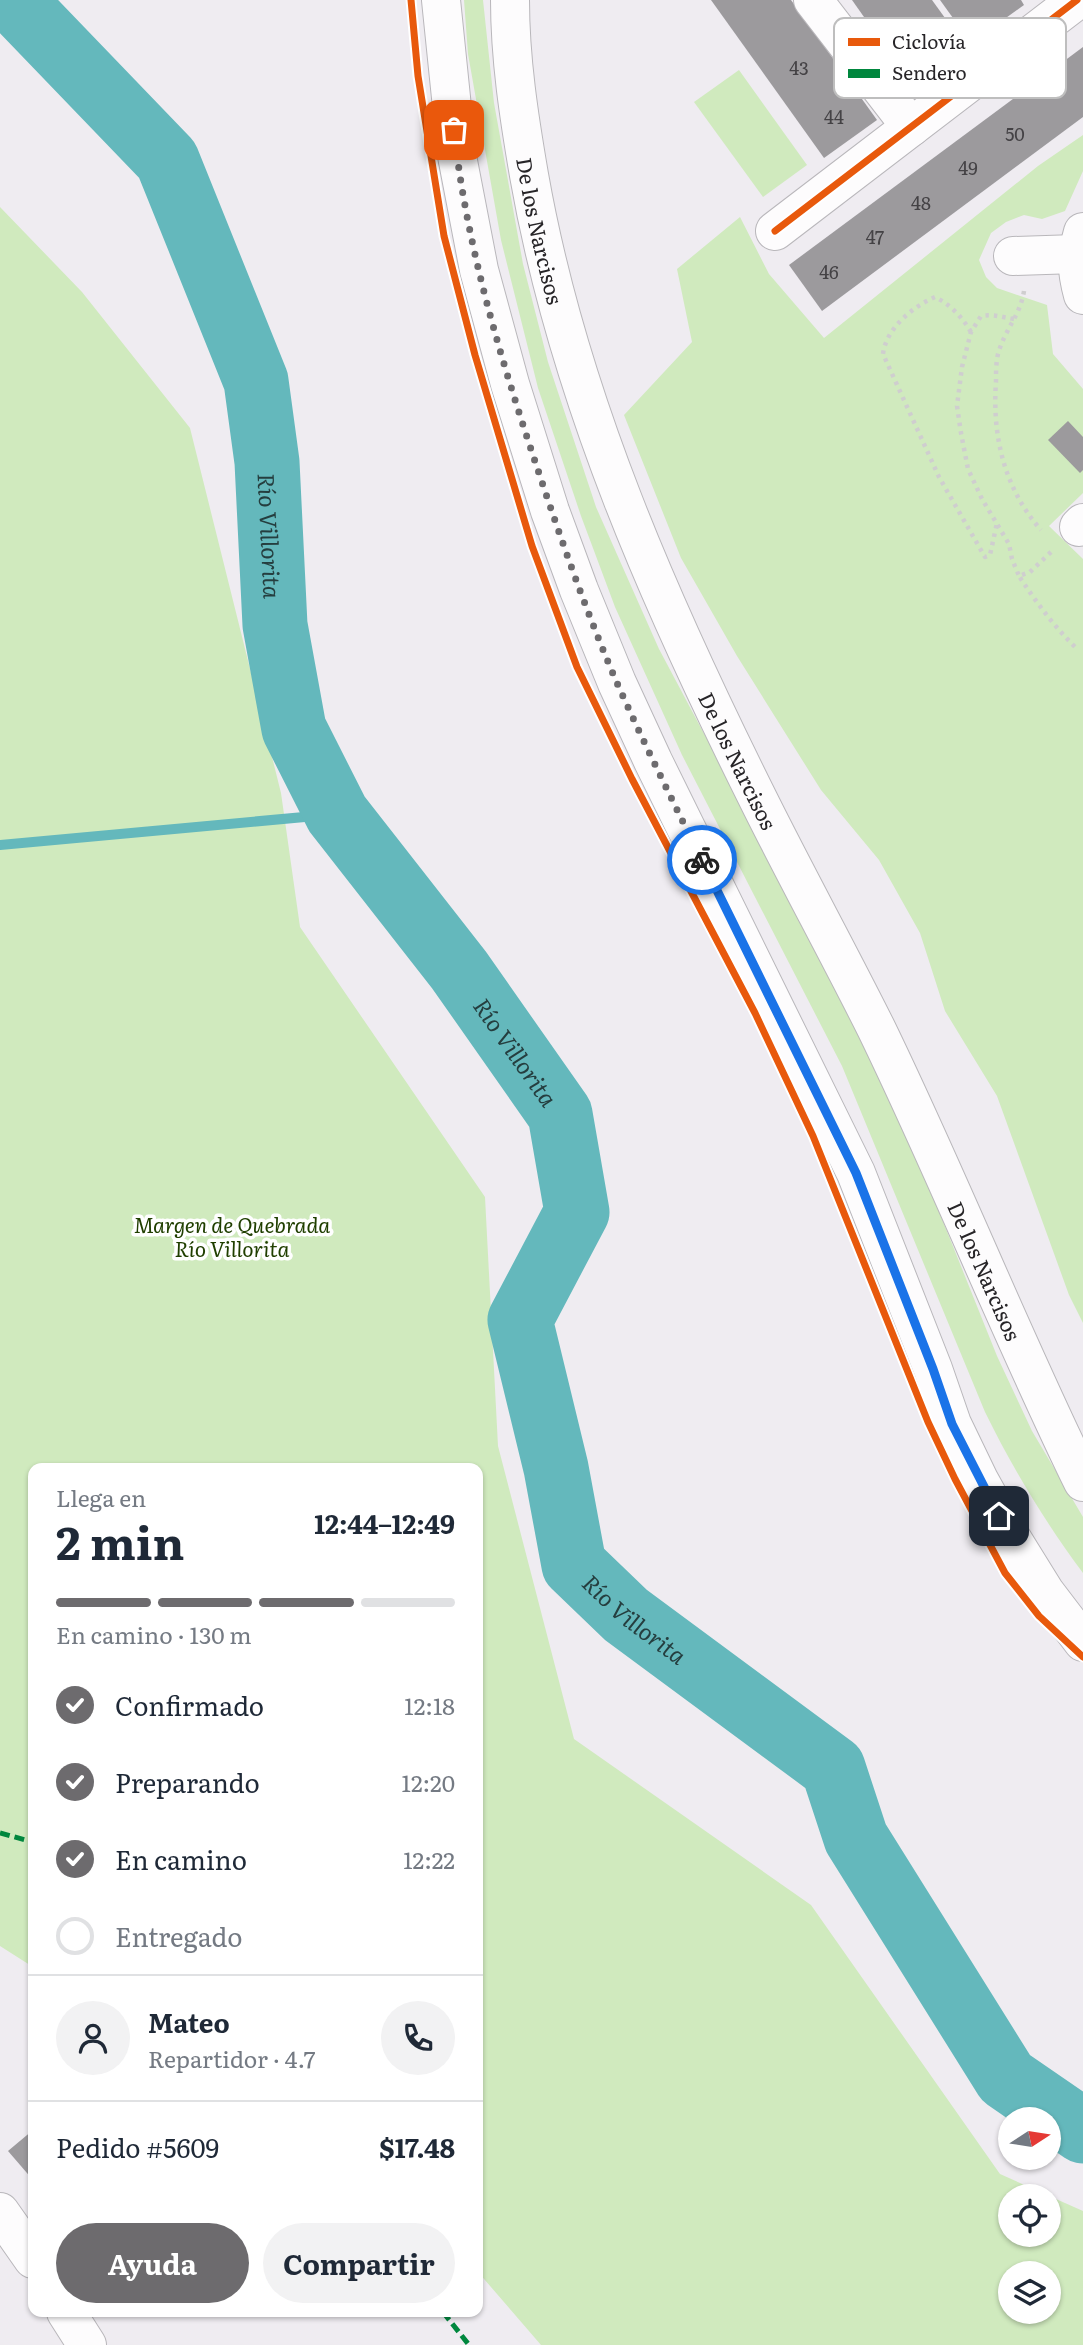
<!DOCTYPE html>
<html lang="es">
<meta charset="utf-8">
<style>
:root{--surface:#fff;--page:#f2f2f3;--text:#1f2937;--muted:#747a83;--line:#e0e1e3;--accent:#6d6b6e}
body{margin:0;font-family:Literata,serif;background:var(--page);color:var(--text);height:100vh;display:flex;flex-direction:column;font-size:26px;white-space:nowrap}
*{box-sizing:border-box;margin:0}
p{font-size:23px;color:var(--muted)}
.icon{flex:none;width:38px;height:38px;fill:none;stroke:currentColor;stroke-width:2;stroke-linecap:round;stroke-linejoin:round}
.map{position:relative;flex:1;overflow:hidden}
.panel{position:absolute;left:28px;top:1463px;width:455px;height:854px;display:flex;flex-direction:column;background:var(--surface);border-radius:14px;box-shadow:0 2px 5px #0004}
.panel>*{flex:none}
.needle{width:46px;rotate:78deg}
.tools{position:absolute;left:998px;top:2107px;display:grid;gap:14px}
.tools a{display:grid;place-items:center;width:63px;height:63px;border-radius:50%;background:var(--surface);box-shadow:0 2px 5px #0004;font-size:35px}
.pin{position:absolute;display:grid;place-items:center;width:60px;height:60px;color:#fff;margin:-30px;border-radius:14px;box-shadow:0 4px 10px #0006}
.courier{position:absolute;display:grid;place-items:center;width:70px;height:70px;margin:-35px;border:5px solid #1a73e8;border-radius:50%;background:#fff;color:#222;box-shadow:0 2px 9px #0007}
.headline em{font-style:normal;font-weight:700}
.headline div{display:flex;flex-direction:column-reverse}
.headline{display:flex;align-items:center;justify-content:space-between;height:119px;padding:0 28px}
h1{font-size:46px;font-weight:700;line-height:52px}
.bar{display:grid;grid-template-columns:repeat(4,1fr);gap:10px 7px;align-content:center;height:84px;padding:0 28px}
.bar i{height:9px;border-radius:5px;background:var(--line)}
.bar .active{background:var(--accent)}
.bar p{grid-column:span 4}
.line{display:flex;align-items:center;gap:18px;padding:0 28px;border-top:2px solid var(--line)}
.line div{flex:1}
.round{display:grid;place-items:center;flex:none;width:74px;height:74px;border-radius:37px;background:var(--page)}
ol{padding:0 28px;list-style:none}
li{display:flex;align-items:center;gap:21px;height:77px}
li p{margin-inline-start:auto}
li .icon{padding:7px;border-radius:50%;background:var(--accent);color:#fff;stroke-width:4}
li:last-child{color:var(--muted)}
li i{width:38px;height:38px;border:4px solid var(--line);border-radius:50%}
.primary-button{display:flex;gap:14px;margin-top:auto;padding:14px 28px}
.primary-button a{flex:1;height:80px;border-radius:42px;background:var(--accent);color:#fff;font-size:28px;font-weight:700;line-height:80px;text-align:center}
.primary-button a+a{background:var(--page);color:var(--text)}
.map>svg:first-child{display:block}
.green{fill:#d0eabe;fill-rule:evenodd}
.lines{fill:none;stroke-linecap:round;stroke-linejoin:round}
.stream{stroke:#64b8bc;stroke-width:10}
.river{stroke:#64b8bc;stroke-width:65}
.building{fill:#9c9a9d}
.minor-casing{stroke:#b9b7bb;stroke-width:40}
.major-casing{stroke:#b9b7bb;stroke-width:40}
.path{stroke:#cfcecf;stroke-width:4.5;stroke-dasharray:3.5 5;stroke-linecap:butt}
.minor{stroke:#fdfcfd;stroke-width:38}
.major{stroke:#fdfcfd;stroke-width:38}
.quiet{stroke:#00873e;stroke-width:5;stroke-dasharray:10 5;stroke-linecap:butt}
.cycleway-casing{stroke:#fff;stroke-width:11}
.cycleway{stroke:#e8590c;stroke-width:7}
.done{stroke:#6d6b6e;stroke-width:7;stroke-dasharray:0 12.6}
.route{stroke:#1a73e8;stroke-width:9}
.labels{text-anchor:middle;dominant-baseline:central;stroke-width:7;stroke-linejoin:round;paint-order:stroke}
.number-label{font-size:18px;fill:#444245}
.street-label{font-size:21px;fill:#272528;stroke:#fff}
.park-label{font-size:21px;font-style:italic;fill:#203f00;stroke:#fff}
.water-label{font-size:23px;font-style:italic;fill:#253e3f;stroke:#fff}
.key{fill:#fff;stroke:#bebebe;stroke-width:2}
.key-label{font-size:19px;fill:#272528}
</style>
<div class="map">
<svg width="1083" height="2345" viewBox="0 0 1083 2345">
<rect width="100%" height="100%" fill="#efecf1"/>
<g class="green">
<path d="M464,0H483L494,103L523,264L548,362L596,507L659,649L735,792L787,880L930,1189L997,1356L1032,1431L1083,1517V1573C1045,1522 1013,1469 985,1412L842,1066L682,755L615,607L581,516L538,388L501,240L468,54Z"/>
<polygon points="739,70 807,165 763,197 694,102"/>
<polygon points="1083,135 1083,171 1065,211 1042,219 1024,215 1006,222 991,233 979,260 986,277 997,288 1047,305 1053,354 1083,389 1083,493 1049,526 1083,559 1083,1323 1069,1295 997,1096 945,1011 920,933 879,860 821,790 737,656 681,558 624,415 692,342 677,269 740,217 769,274 824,338 1038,166"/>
<path d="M0,207L82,292L190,428L281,793L300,927L485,1197L498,1446L574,1739L811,1905L1000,2174L1083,2211V2345H541L478,2272V1468H33V1967L0,1946ZM1048,2196V2235H1010V2196ZM1048,2273V2312H1010V2273Z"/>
</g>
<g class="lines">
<polyline class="stream" points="0,845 337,814"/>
<path class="river" id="s1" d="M13,0L167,160L256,381L267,462L275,625L294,729L337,814L459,970L560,1114L577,1212L520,1320L556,1468L574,1565L626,1615L833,1768L856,1838L1006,2078L1083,2131"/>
</g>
<g class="building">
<polygon points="711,0 791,0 877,120 824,158"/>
<polygon points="852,0 932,0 966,47 912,85"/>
<polygon points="940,0 1021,0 1024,5 971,43"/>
<polygon points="1083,47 1083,117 822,311 789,265"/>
<polygon points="1068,421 1083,437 1083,470 1080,473 1048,440"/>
<polygon points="33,2130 33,2180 8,2151"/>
</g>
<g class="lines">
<g class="minor-casing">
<g id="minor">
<polyline points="813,0 911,127"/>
<polyline points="775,231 1077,0"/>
<path d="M1083,232C1076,257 1076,269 1083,295"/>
<polyline points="1013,256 1076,254"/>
<polyline points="1079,527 1083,523"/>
<polyline points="0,2212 33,2259"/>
<polyline points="66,2312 87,2345"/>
</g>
</g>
<g class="major-casing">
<g id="major">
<polyline points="441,0 457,156 479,270 510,384 550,511 579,590 617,683 653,761 856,1173 933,1369 952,1424 979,1480 1009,1534 1045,1592 1083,1642"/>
<path id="s2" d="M510,0C510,59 519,117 529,175C568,397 662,607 762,807C799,881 839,954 876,1028C949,1178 1010,1333 1083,1482"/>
</g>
</g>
<g class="path">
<path d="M1024,291C1020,316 1005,329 998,354C996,363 996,372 996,381C992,436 1004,488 1041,530"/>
<path d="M1014,319C1001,317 994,314 981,316L971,332L962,367L957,406L961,433L968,469L982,499L1009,544L1012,559L1019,576"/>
<path d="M971,332C962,317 951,305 935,297C912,307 886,329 883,354L939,477L985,557L990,555L997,523"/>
<path d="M1051,552L1030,572L1019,576C1036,602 1053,625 1075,647"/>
</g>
<use href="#minor" class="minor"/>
<use href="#major" class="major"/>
<g class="quiet">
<polyline points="0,1833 33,1842"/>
<polyline points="443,2312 469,2345"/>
</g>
<g class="cycleway-casing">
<g id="cycleway">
<polyline points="411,0 418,76 444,236 475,355 532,546 577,667 632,779 755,1013 813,1136 928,1422 955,1479 1005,1573 1039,1616 1083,1657"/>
<polyline points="775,231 1077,0"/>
</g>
</g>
<use href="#cycleway" class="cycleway"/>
</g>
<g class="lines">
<path class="done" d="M454,130C465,234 494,336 526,434C554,519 582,602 617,683C644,743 673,802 702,860"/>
<polyline class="route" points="702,860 856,1173 933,1369 952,1424 999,1516"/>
</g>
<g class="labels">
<g class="number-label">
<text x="799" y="67">43</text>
<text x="834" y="116">44</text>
<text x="1015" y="133">50</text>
<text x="968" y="167">49</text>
<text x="921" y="202">48</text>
<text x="875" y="236">47</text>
<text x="829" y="271">46</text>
</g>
<g class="street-label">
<text stroke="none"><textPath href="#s2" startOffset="233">De los Narcisos</textPath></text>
<text stroke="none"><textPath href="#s2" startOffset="800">De los Narcisos</textPath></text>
<text stroke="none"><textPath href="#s2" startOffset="1367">De los Narcisos</textPath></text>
</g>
<g class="park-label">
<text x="232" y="1223">Margen de Quebrada<tspan x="232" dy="24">Río Villorita</tspan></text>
</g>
<g class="water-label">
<text stroke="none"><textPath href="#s1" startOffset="616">Río Villorita</textPath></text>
<text stroke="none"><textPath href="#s1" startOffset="1204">Río Villorita</textPath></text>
<text stroke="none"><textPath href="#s1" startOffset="1834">Río Villorita</textPath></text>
</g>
</g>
<rect x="834" y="18" width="232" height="80" rx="10" class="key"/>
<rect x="848" y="38" width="32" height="8" fill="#e8590c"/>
<rect x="848" y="69" width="32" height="9" fill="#00873e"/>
<g class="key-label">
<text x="892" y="49">Ciclovía</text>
<text x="892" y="80">Sendero</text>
</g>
</svg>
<div class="tools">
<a><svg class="needle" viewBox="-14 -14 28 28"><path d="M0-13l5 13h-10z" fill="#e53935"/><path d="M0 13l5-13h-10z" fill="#747a83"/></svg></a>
<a><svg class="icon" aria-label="locate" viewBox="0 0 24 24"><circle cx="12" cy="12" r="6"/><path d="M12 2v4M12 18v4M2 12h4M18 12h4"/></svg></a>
<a><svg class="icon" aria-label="layers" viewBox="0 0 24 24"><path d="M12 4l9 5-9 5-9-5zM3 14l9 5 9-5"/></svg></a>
</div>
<div class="pin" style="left:454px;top:130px;background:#ea580c"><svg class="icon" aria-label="bag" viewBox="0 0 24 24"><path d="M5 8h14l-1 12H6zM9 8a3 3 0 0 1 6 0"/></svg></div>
<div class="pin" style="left:999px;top:1516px;background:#1f2937"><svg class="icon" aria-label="home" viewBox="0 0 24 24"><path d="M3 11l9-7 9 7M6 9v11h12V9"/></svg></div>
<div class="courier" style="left:702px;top:860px"><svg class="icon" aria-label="bike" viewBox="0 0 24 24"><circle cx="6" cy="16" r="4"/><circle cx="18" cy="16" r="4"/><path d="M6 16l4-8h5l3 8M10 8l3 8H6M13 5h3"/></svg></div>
<section class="panel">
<div class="headline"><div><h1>2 min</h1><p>Llega en</p></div><em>12:44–12:49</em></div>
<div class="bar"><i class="active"></i><i class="active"></i><i class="active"></i><i></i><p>En camino · 130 m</p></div>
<ol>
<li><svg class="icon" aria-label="check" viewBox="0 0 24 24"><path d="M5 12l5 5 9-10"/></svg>Confirmado<p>12:18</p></li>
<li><svg class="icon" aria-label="check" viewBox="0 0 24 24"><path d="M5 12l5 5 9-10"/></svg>Preparando<p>12:20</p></li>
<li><svg class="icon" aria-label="check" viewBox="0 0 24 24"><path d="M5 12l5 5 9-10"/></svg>En camino<p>12:22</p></li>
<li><i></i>Entregado</li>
</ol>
<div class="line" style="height:126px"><a class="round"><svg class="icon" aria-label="person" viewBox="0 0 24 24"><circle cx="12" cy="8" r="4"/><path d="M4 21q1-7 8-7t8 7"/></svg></a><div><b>Mateo</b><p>Repartidor · 4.7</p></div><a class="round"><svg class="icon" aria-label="phone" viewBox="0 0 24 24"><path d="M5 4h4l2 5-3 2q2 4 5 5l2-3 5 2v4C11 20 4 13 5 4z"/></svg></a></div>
<div class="line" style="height:91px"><div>Pedido #5609</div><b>$17.48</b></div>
<div class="primary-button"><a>Ayuda</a><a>Compartir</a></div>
</section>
</div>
